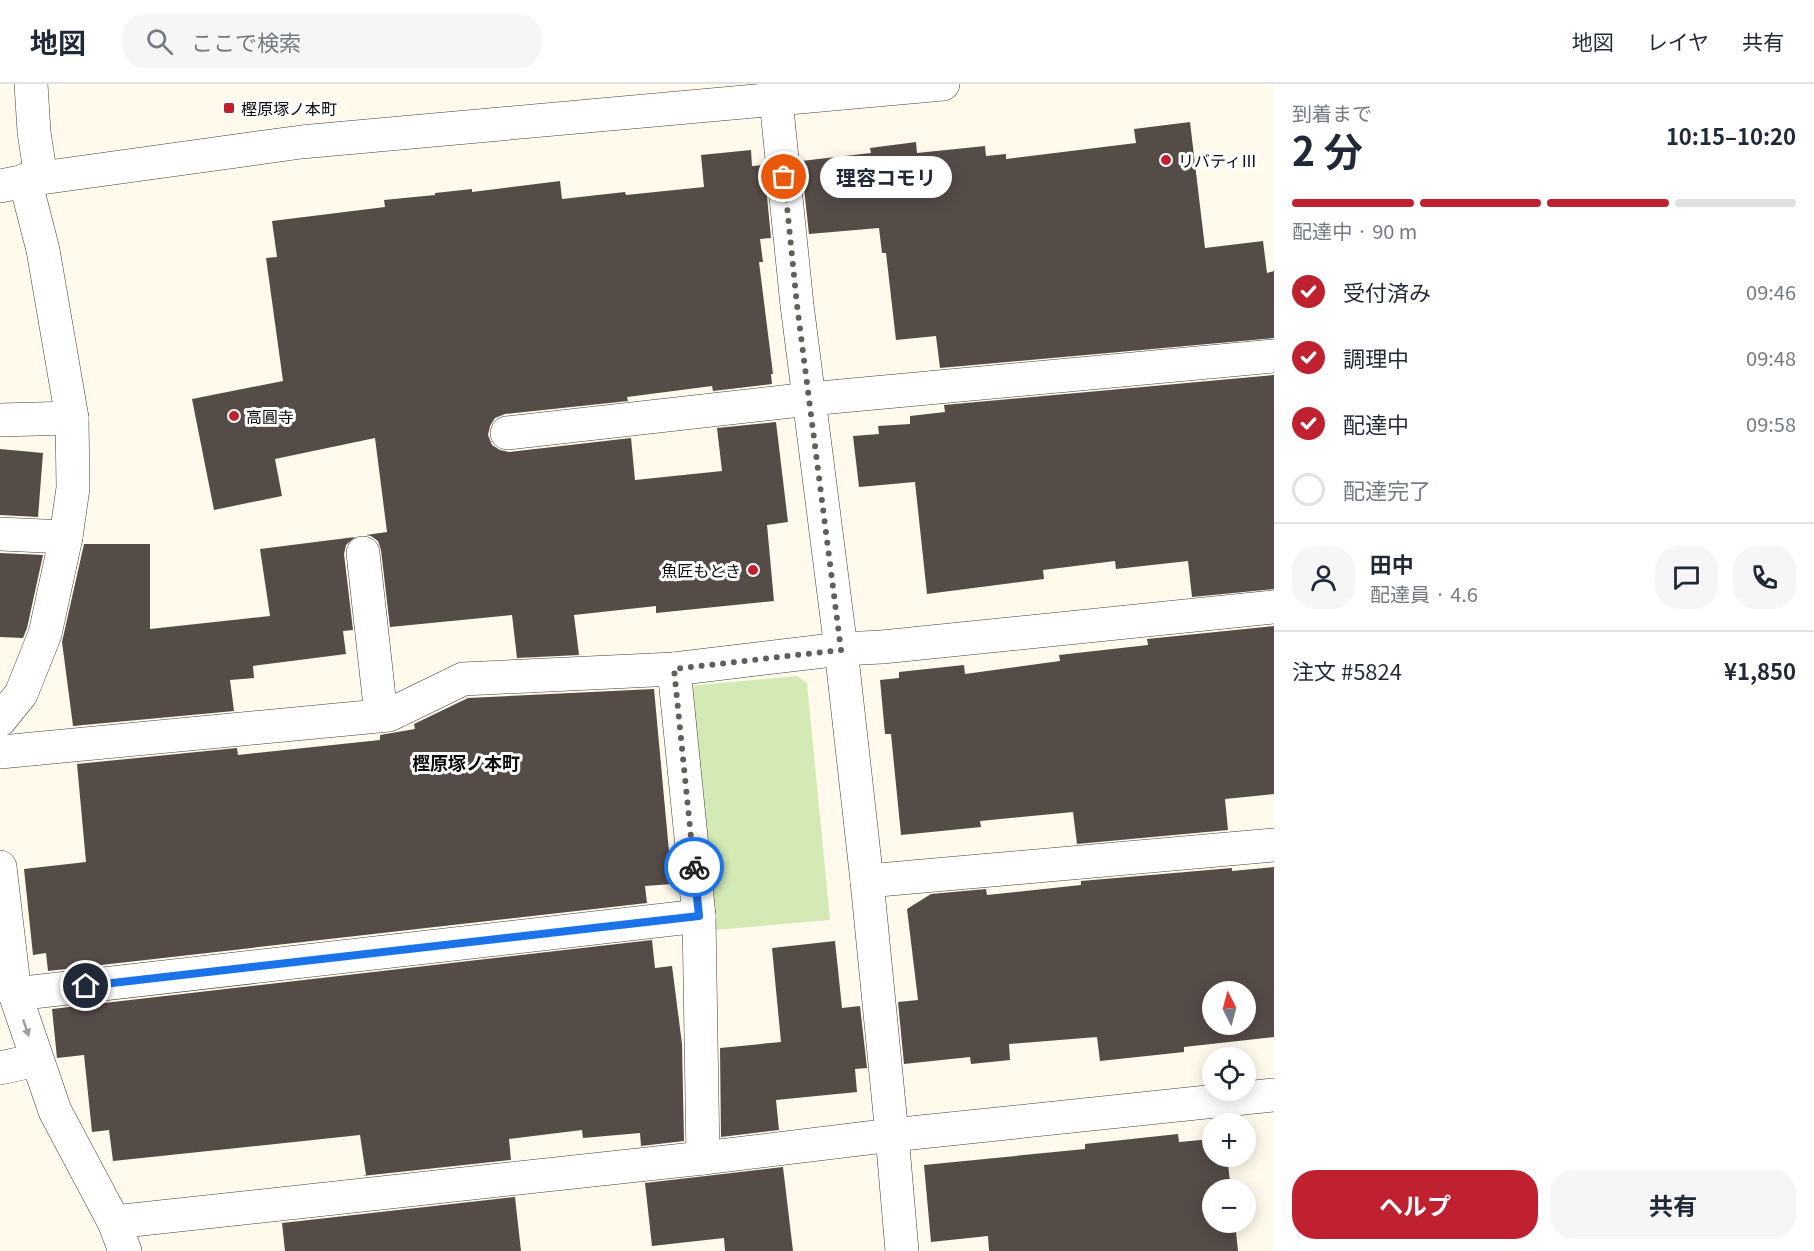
<!DOCTYPE html>
<html lang="ja">
<meta charset="utf-8">
<style>
:root{--surface:#fff;--page:#f6f6f7;--text:#1f2937;--muted:#747a83;--line:#e0e1e3;--accent:#bf2130}
body{margin:0;font-family:Georgia,"Noto Sans JP",serif;background:var(--page);color:var(--text);height:100vh;display:flex;flex-direction:column;font-size:22px;white-space:nowrap}
*{box-sizing:border-box;margin:0}
p{font-size:20px;color:var(--muted)}
.icon{flex:none;width:33px;height:33px;fill:none;stroke:currentColor;stroke-width:2;stroke-linecap:round;stroke-linejoin:round}
.map{position:relative;flex:1;overflow:hidden}
.details{display:flex;flex-direction:column;background:var(--surface);width:540px}
.details>*{flex:none}
.needle{width:39px;rotate:354deg}
.tools{position:absolute;left:1202px;top:897px;display:grid;gap:12px}
.tools a{display:grid;place-items:center;width:54px;height:54px;border-radius:50%;background:var(--surface);box-shadow:0 3px 15px #0003;font-size:30px}
.pin{position:absolute;display:grid;place-items:center;width:51px;height:51px;color:#fff;margin:-26px;border:3px solid #fff;border-radius:50%;box-shadow:0 2px 6px #0007}
.courier{position:absolute;display:grid;place-items:center;width:60px;height:60px;margin:-30px;border:4px solid #1a73e8;border-radius:50%;background:#fff;color:#222;box-shadow:0 2px 8px #0007}
.bubble{position:absolute;height:42px;border-radius:21px;background:var(--surface);box-shadow:0 3px 15px #0003;font-size:20px;font-weight:700;line-height:42px;text-align:center}
.head em{font-style:normal;font-weight:700}
.head div{display:flex;flex-direction:column-reverse}
.head{display:flex;align-items:center;justify-content:space-between;height:102px;padding:0 18px}
h1{font-size:39px;font-weight:700;line-height:45px}
.bar{display:grid;grid-template-columns:repeat(4,1fr);gap:9px 6px;align-content:center;height:72px;padding:0 18px}
.bar i{height:8px;border-radius:4px;background:var(--line)}
.bar .on{background:var(--accent)}
.bar p{grid-column:span 4}
.line{display:flex;align-items:center;gap:15px;padding:0 18px;border-top:2px solid var(--line)}
.line div{flex:1}
.round{display:grid;place-items:center;flex:none;width:63px;height:63px;border-radius:24px;background:var(--page)}
ol{padding:0 18px;list-style:none}
li{display:flex;align-items:center;gap:18px;height:66px}
li p{margin-inline-start:auto}
li .icon{padding:6px;border-radius:50%;background:var(--accent);color:#fff;stroke-width:4}
li:last-child{color:var(--muted)}
li i{width:33px;height:33px;border:3px solid var(--line);border-radius:50%}
.action{display:flex;gap:12px;margin-top:auto;padding:12px 18px}
.action a{flex:1;height:69px;border-radius:24px;background:var(--accent);color:#fff;font-size:24px;font-weight:700;line-height:69px;text-align:center}
.action a+a{background:var(--page);color:var(--text)}
header{display:flex;align-items:center;gap:36px;box-sizing:border-box;height:84px;padding:0 30px;background:var(--surface);border-bottom:2px solid var(--line)}
header strong{font-size:28px}
nav{display:flex;gap:33px;margin-inline-start:auto;font-size:21px}
.search{width:420px;height:54px;background:var(--page);display:flex;align-items:center;gap:15px;box-sizing:border-box;padding:0 21px;border-radius:24px;color:var(--muted);font-size:22px}
main{display:flex;flex:1;min-height:0}
.map>svg:first-child{display:block}
.green{fill:#d3eab4}
.building{fill:#554c48;fill-rule:evenodd}
.lines{fill:none;stroke-linecap:round;stroke-linejoin:round}
.minor-casing{stroke:#3f3f3f;stroke-width:34}
.minor{stroke:#fff;stroke-width:33}
.oneway{fill:#9e9e9e}
.done{stroke:#615f5a;stroke-width:6;stroke-dasharray:0 10.8}
.route{stroke:#1a73e8;stroke-width:8}
.poi-dot{fill:#bf2130;stroke:#fff;stroke-width:2}
.labels{text-anchor:middle;dominant-baseline:central;stroke-width:6;stroke-linejoin:round;paint-order:stroke}
.poi-label{font-size:16px;fill:#0c0c0c;stroke:#fff;text-anchor:start}
.neighbourhood-label{font-size:18px;font-weight:bold;fill:#0c0c0c;stroke:#fff}
</style>
<header>
<strong>地図</strong>
<div class="search"><svg class="icon" aria-label="search" viewBox="0 0 24 24"><circle cx="10" cy="10" r="6"/><path d="M15 15l6 6"/></svg>ここで検索</div>
<nav><a>地図</a><a>レイヤ</a><a>共有</a></nav>
</header>
<main>
<div class="map">
<svg width="1274" height="1167" viewBox="0 0 1274 1167">
<rect width="100%" height="100%" fill="#fffaeb"/>
<polygon class="green" points="797,592 807,599 830,836 702,847 679,603"/>
<g class="building">
<polygon points="1190,38 1205,164 1263,157 1267,189 1274,187 1274,254 940,284 936,252 896,256 886,169 882,169 879,144 809,150 801,77 871,69 870,64 916,58 917,69 985,62 986,72 1006,70 1006,75 1136,59 1134,45"/>
<polygon points="751,66 752,82 764,81 771,154 760,155 763,178 759,178 773,290 771,290 772,300 713,307 712,302 627,313 628,317 505,330 495,334 490,342 488,351 492,361 500,366 509,368 631,354 635,396 722,387 717,344 776,338 788,438 767,441 774,517 656,529 656,522 574,531 579,571 517,574 512,531 390,543 381,466 378,457 371,452 366,451 387,448 375,354 275,375 282,412 214,426 192,315 283,297 266,174 277,173 272,137 385,123 384,116 435,111 435,109 472,105 472,108 560,97 562,115 625,108 626,111 704,103 701,71"/>
<polygon points="1274,291 1274,505 1192,513 1188,477 1116,485 1115,477 1043,486 1044,495 927,510 915,398 859,403 853,352 879,350 878,342 910,340 910,332 945,328 944,321"/>
<polygon points="0,365 43,369 38,433 0,431"/>
<polygon points="355,453 346,461 344,470 353,546 343,547 346,570 253,582 254,594 230,596 234,627 73,642 62,558 84,460 150,460 150,545 270,532 260,465"/>
<polygon points="0,469 43,471 27,544 23,554 0,553"/>
<polygon points="1274,542 1274,710 1225,715 1228,746 1077,760 1073,728 980,737 981,743 901,751 891,650 885,650 880,596 899,594 899,588 964,581 965,590 1060,577 1059,571 1148,561 1147,555"/>
<polygon points="654,605 672,800 645,802 647,819 48,887 46,869 33,871 24,785 86,778 77,680 237,664 238,671 380,656 380,651 415,645 414,640 468,614"/>
<path d="M1274,783V953L1184,963V968L1100,977L1097,953L1009,960L1010,976L971,980L970,973L904,980L898,918L918,916L907,825L931,810L986,805L987,811L1081,801V797L1232,784V787ZM1212,908H1245V940H1212Z"/>
<polygon points="652,856 655,884 672,882 682,960 684,1057 641,1062 640,1049 583,1054 582,1046 509,1055 511,1076 362,1092 366,1091 360,1051 113,1077 109,1046 92,1048 84,971 57,974 52,925"/>
<polygon points="835,857 842,924 860,922 867,984 855,985 857,1008 776,1016 779,1046 721,1053 720,964 781,958 772,864"/>
<polygon points="1178,1050 1179,1058 1212,1055 1212,1072 1227,1072 1231,1106 1212,1106 1212,1138 1235,1138 1238,1167 989,1167 988,1152 931,1158 924,1081 1085,1065 1085,1060"/>
<polygon points="783,1083 793,1167 725,1167 724,1154 652,1162 645,1099"/>
<polygon points="515,1113 521,1167 285,1167 282,1139"/>
</g>
<g class="lines">
<g class="minor-casing">
<g id="minor">
<polyline points="31,0 34,48 41,94"/>
<polyline points="776,16 797,221 841,565 867,797 892,1051 902,1167"/>
<polyline points="0,102 41,94 301,58 943,0"/>
<polyline points="0,336 72,334"/>
<polyline points="507,349 809,315 1274,272"/>
<polyline points="0,450 66,453"/>
<polyline points="363,469 381,631"/>
<polyline points="674,585 699,832 703,1074"/>
<polyline points="0,636 21,610 45,550 66,453 73,404 72,334 43,166 25,96"/>
<polyline points="0,668 389,631 463,595 674,585 841,565 882,563 1274,523"/>
<polyline points="0,783 15,910 55,1027 114,1138 125,1167"/>
<polyline points="867,797 1274,761"/>
<polyline points="15,910 699,832"/>
<polyline points="0,984 37,976"/>
<polyline points="114,1138 703,1074 892,1051 1274,1011"/>
</g>
</g>
<use href="#minor" class="minor"/>
</g>
<defs><path id="oneway-solid" d="M-6-.8H1V-3.2L6.5 0L1 3.2V.8H-6Z" transform="scale(1.5)"/></defs>
<use class="oneway" href="#oneway-solid" transform="translate(26 944) rotate(71)"/>
<g class="lines">
<polyline class="done" points="694,783 674,585 841,566 797,221 784,93"/>
<polyline class="route" points="86,902 699,832 694,783"/>
</g>
<g class="poi-dot">
<rect x="223" y="18" width="12" height="12" rx="3"/>
<circle cx="1166" cy="76" r="6"/>
<circle cx="234" cy="332" r="6"/>
<circle cx="753" cy="486" r="6"/>
</g>
<g class="labels">
<g class="poi-label">
<text x="241" y="24">樫原塚ノ本町</text>
<text x="1178" y="76">リバティⅢ</text>
<text x="246" y="332">高圓寺</text>
<text x="741" y="486" text-anchor="end">魚匠もとき</text>
</g>
<g class="neighbourhood-label">
<text x="466" y="678">樫原塚ノ本町</text>
</g>
</g>
</svg>
<div class="tools">
<a><svg class="needle" viewBox="-14 -14 28 28"><path d="M0-13l5 13h-10z" fill="#e53935"/><path d="M0 13l5-13h-10z" fill="#747a83"/></svg></a>
<a><svg class="icon" aria-label="locate" viewBox="0 0 24 24"><circle cx="12" cy="12" r="6"/><path d="M12 2v4M12 18v4M2 12h4M18 12h4"/></svg></a>
<a>+</a>
<a>−</a>
</div>
<div class="pin" style="left:784px;top:93px;background:#ea580c"><svg class="icon" aria-label="bag" viewBox="0 0 24 24"><path d="M5 8h14l-1 12H6zM9 8a3 3 0 0 1 6 0"/></svg></div>
<div class="pin" style="left:86px;top:902px;background:#1f2937"><svg class="icon" aria-label="home" viewBox="0 0 24 24"><path d="M3 11l9-7 9 7M6 9v11h12V9"/></svg></div>
<div class="courier" style="left:694px;top:783px"><svg class="icon" aria-label="bike" viewBox="0 0 24 24"><circle cx="6" cy="16" r="4"/><circle cx="18" cy="16" r="4"/><path d="M6 16l4-8h5l3 8M10 8l3 8H6M13 5h3"/></svg></div>
<div class="bubble" style="left:820px;top:72px;width:132px">理容コモリ</div>
</div>
<section class="details">
<div class="head"><div><h1>2 分</h1><p>到着まで</p></div><em>10:15–10:20</em></div>
<div class="bar"><i class="on"></i><i class="on"></i><i class="on"></i><i></i><p>配達中 · 90 m</p></div>
<ol>
<li><svg class="icon" aria-label="check" viewBox="0 0 24 24"><path d="M5 12l5 5 9-10"/></svg>受付済み<p>09:46</p></li>
<li><svg class="icon" aria-label="check" viewBox="0 0 24 24"><path d="M5 12l5 5 9-10"/></svg>調理中<p>09:48</p></li>
<li><svg class="icon" aria-label="check" viewBox="0 0 24 24"><path d="M5 12l5 5 9-10"/></svg>配達中<p>09:58</p></li>
<li><i></i>配達完了</li>
</ol>
<div class="line" style="height:108px"><a class="round"><svg class="icon" aria-label="person" viewBox="0 0 24 24"><circle cx="12" cy="8" r="4"/><path d="M4 21q1-7 8-7t8 7"/></svg></a><div><b>田中</b><p>配達員 · 4.6</p></div><a class="round"><svg class="icon" aria-label="chat" viewBox="0 0 24 24"><path d="M4 5h16v11H9l-5 4z"/></svg></a><a class="round"><svg class="icon" aria-label="phone" viewBox="0 0 24 24"><path d="M5 4h4l2 5-3 2q2 4 5 5l2-3 5 2v4C11 20 4 13 5 4z"/></svg></a></div>
<div class="line" style="height:78px"><div>注文 #5824</div><b>¥1,850</b></div>
<div class="action"><a>ヘルプ</a><a>共有</a></div>
</section>
</main>
